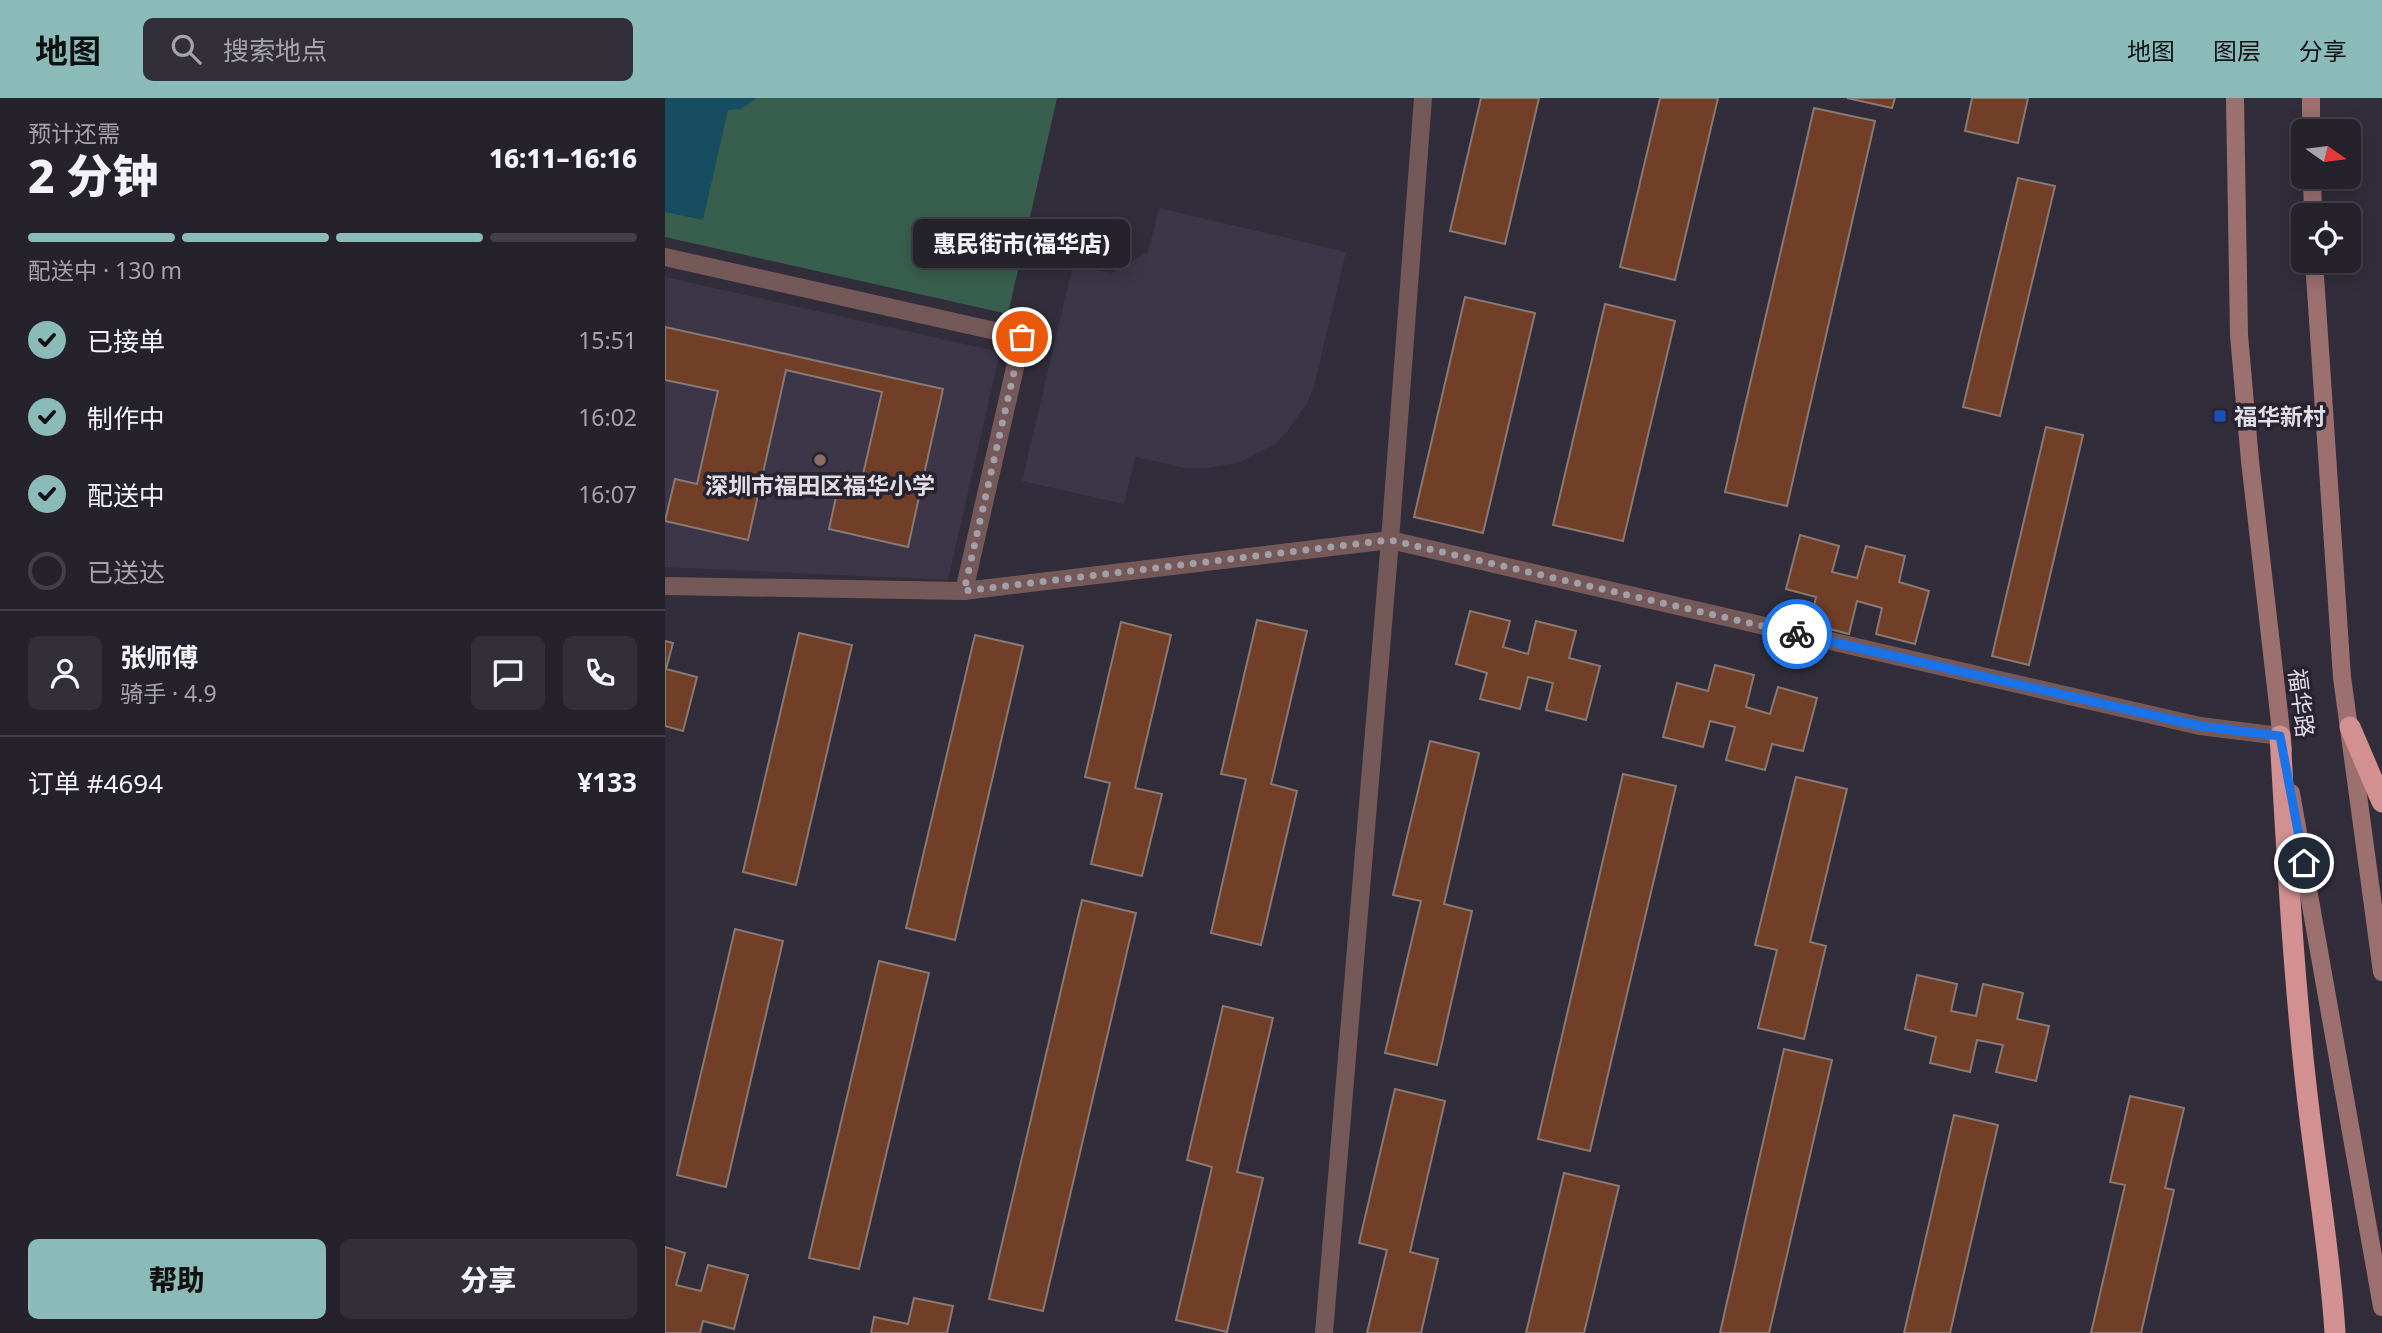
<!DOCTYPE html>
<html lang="zh">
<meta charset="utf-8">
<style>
:root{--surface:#26222c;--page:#322f38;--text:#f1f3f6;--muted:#a4a4a9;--line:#423f48;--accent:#8bbbb9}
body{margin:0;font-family:"Noto Sans","Noto Sans SC",sans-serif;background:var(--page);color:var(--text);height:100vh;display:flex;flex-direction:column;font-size:26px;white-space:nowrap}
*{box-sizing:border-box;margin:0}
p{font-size:23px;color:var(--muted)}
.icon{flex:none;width:38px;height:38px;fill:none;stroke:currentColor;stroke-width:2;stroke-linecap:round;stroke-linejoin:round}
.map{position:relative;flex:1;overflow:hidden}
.side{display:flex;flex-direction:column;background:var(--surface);width:665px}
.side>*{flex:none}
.needle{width:46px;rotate:104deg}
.tools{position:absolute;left:1626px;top:21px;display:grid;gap:14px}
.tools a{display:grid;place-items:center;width:70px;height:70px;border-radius:10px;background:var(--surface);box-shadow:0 4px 18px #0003,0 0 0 2px var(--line);font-size:35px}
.pin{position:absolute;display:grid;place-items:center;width:60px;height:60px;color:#fff;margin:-30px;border:4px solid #fff;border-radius:50%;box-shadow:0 2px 7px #0007}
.courier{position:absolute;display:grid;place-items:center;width:70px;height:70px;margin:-35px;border:5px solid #1a73e8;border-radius:50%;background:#fff;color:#222;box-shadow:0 2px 9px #0007}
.bubble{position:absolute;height:49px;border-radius:10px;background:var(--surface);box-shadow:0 4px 18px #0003,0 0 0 2px var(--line);font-size:23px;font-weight:800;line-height:49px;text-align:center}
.headline em{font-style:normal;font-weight:800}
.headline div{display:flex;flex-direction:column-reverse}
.headline{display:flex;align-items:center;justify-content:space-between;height:119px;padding:0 28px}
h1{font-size:46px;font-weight:800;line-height:52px}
.bar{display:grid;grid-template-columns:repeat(4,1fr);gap:10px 7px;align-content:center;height:84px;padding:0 28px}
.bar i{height:9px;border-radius:5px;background:var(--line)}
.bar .on{background:var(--accent)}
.bar p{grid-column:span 4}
.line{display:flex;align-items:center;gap:18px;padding:0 28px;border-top:2px solid var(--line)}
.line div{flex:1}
.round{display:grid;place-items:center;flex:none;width:74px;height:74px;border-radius:10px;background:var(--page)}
ol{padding:0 28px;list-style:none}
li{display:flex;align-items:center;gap:21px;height:77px}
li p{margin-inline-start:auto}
li .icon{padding:7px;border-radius:50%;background:var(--accent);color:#111;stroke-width:4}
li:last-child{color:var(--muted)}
li i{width:38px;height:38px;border:4px solid var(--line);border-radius:50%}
.button{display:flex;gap:14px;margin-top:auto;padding:14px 28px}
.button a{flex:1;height:80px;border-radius:10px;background:var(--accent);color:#111;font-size:28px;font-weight:800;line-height:80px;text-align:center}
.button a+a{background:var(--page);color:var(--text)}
header{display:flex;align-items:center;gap:42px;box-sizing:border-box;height:98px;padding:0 35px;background:var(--accent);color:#111}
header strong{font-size:33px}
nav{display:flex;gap:38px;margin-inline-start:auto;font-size:24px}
.search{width:490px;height:63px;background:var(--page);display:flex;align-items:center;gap:18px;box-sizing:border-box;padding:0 24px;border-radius:10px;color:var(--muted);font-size:26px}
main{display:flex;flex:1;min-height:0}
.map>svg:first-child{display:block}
.built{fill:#3c3648}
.green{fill:#385f4d}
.water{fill:#174d60}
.building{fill:#713e27;stroke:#897972;stroke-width:2}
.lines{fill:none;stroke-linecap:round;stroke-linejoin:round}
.lane{stroke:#755959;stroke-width:18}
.street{stroke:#755959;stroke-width:18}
.secondary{stroke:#9b706f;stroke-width:18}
.highway{stroke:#d29190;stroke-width:21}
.done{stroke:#a29fa9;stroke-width:7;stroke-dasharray:0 12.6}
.route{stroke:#1a73e8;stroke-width:9}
.transit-dot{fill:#1a4fb4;stroke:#28232f;stroke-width:2.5}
.education-dot{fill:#8d6e63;stroke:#28232f;stroke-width:2.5}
.labels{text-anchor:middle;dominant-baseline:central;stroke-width:7;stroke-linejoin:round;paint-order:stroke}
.poi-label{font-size:23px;font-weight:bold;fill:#dfdde5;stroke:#28232f;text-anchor:start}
.street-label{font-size:23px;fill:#dfdde5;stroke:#28232f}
</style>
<header>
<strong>地图</strong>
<div class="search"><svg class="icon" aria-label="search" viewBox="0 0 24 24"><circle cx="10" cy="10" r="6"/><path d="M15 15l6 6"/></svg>搜索地点</div>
<nav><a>地图</a><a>图层</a><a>分享</a></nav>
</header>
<main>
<section class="side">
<div class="headline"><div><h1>2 分钟</h1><p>预计还需</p></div><em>16:11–16:16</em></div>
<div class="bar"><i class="on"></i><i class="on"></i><i class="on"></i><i></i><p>配送中 · 130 m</p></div>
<ol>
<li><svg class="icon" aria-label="check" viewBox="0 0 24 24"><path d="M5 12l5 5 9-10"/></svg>已接单<p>15:51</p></li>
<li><svg class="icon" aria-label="check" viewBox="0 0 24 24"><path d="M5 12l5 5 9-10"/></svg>制作中<p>16:02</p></li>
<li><svg class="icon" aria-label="check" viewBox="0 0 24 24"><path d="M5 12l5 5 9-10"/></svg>配送中<p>16:07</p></li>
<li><i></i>已送达</li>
</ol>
<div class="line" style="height:126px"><a class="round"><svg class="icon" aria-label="person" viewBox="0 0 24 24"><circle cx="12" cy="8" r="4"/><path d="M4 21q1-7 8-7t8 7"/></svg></a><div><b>张师傅</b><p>骑手 · 4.9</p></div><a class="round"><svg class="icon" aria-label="chat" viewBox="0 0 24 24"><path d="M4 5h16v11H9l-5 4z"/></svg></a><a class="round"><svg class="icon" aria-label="phone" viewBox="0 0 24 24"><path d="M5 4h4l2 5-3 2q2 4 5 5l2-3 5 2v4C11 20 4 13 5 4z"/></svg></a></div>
<div class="line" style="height:91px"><div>订单 #4694</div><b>¥133</b></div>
<div class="button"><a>帮助</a><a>分享</a></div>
</section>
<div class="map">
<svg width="1717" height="1235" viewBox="0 0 1717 1235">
<rect width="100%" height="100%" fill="#322d3a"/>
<g class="built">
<polygon points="494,110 681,154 649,288 642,305 621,335 608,347 575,364 539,371 521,370 470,359 459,406 357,383 408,167 446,175 483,154"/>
<polygon points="0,179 335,254 283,482 0,469"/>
</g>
<polygon class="green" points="0,0 392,0 343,216 0,139"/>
<polygon class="water" points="0,0 92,0 76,11 63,12 38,122 0,114"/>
<g class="building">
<polygon points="816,0 874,0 840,146 785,133"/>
<polygon points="995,0 1053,0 1010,182 955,169"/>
<polygon points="1182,0 1230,0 1227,10"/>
<polygon points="1307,0 1363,0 1353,45 1300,33"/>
<polygon points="1149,10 1210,23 1122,408 1060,394"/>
<polygon points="1353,80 1390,88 1335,318 1298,309"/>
<polygon points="800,199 870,215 818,435 749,419"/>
<polygon points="940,206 1010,223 958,443 888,427"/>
<polygon points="0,229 278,291 243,449 164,431 175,381 196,385 217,294 121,272 83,442 0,423 10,381 32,386 53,293 0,282"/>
<polygon points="1381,329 1418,337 1364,567 1327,558"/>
<polygon points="1135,437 1174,448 1167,474 1192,480 1201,448 1240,458 1234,484 1264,493 1250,546 1211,536 1217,510 1192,503 1184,536 1145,526 1151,499 1121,491"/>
<polygon points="805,513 845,523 838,549 863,556 871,523 911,533 904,560 935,568 921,622 881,612 888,585 863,579 855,611 815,601 822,575 791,566"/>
<polygon points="592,522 642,533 606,686 632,693 596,847 546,835 581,681 556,676"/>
<polygon points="456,524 506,537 470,690 497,696 477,778 426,766 445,685 420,679"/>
<polygon points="134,535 187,547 131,787 78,774"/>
<polygon points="310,537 358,548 290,842 241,830"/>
<polygon points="0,543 8,545 1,571 32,579 18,633 0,628"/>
<polygon points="1050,567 1089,577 1081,609 1105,616 1113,589 1152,600 1138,653 1107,646 1100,672 1061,662 1070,629 1045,623 1038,649 998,639 1012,585 1043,593"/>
<polygon points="765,643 814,655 779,806 807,813 772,967 720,955 756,803 728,797"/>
<polygon points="958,676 1011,688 925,1053 873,1041"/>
<polygon points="1131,679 1182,691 1145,844 1161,848 1139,941 1093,930 1112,852 1090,847"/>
<polygon points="417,802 471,815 378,1213 324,1201"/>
<polygon points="70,831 118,843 61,1089 12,1077"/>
<polygon points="214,863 264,875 194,1171 144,1160"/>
<polygon points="1252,877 1292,886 1286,913 1311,918 1318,886 1358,895 1352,921 1384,928 1371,983 1331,974 1338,947 1312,942 1305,974 1265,965 1271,939 1240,931"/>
<polygon points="558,908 608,920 572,1074 598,1080 562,1234 511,1222 547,1069 522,1062"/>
<polygon points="1119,951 1167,962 1104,1235 1055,1235"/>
<polygon points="730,991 780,1003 745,1154 773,1161 756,1235 702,1235 722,1152 694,1145"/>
<polygon points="1465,998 1519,1010 1500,1090 1509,1092 1476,1235 1426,1235 1460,1087 1445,1084"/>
<polygon points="1289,1017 1333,1027 1285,1235 1239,1235"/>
<polygon points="899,1075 954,1088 919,1235 861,1235"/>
<polygon points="0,1149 20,1155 11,1187 36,1193 43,1167 83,1177 69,1231 38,1223 35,1235 0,1235"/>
<polygon points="249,1200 288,1208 282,1235 206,1235 209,1219 243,1226"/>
</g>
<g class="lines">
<polyline class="lane" points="0,159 357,239 299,493"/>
<g class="street">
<polyline points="0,488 299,493 725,442 1535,628 1615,638"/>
<polyline points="659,1235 725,442 758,0"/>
</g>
<g class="secondary">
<polyline points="1570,0 1574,237 1585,363 1618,651"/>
<polyline points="1646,0 1646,33"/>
<polyline points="1647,79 1648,117"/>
<polyline points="1649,163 1677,579 1717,874"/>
<polyline points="1626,695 1717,1209"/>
</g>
<g class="highway">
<polyline points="1685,629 1717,704"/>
<path d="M1615,638C1622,755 1628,871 1641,987C1650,1070 1665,1152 1670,1235"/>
</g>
</g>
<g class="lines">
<polyline class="done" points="357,239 299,493 725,442 1132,536"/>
<polyline class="route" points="1132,536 1535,628 1615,638 1639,765"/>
</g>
<rect class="transit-dot" x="1548" y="311" width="14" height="14" rx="3.5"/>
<circle class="education-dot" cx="155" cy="362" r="7"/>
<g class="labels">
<g class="poi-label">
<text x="1569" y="318">福华新村</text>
<text x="155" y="387" text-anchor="middle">深圳市福田区福华小学</text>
</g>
<g class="street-label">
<text transform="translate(1637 605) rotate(83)">福华路</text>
</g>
</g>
</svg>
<div class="tools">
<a><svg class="needle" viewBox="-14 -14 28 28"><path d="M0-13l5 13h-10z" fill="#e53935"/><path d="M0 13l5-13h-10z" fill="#a4a4a9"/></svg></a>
<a><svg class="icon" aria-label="locate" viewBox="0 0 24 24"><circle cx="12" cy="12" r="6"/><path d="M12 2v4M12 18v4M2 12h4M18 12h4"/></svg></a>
</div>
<div class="pin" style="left:357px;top:239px;background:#ea580c"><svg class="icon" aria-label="bag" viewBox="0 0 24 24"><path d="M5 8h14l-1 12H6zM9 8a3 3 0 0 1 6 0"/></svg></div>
<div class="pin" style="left:1639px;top:765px;background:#1f2937"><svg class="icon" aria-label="home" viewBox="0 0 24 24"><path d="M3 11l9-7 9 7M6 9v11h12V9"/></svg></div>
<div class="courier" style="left:1132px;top:536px"><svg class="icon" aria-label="bike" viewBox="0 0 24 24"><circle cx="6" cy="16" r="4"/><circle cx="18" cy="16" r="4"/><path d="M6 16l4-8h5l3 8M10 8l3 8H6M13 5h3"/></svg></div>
<div class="bubble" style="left:248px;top:121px;width:217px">惠民街市(福华店)</div>
</div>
</main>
